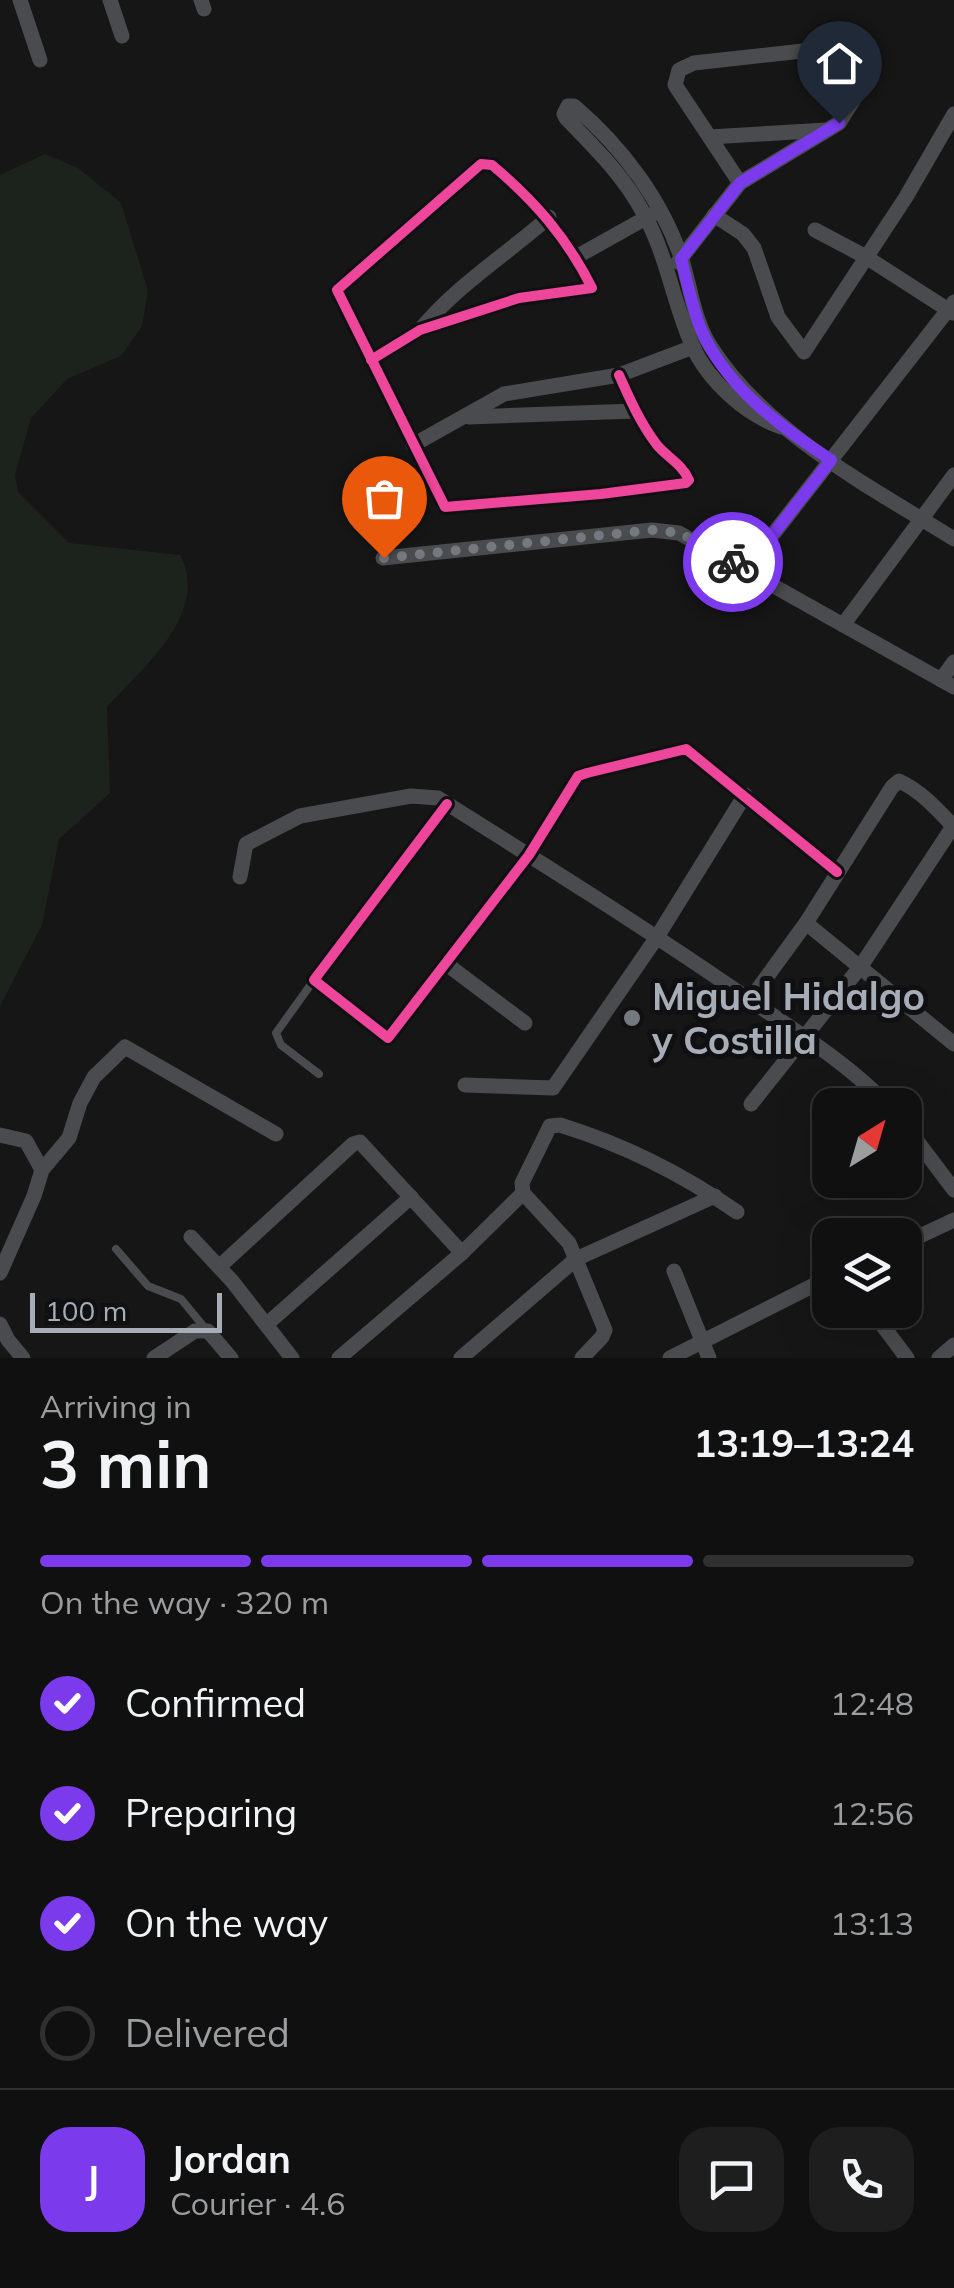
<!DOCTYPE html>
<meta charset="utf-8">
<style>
:root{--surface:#101010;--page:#1e1e1e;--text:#f1f3f6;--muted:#9c9d9f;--line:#303030;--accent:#7c3aed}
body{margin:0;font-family:Mulish,sans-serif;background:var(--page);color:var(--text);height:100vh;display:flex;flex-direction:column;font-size:38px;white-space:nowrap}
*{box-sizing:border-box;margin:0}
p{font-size:32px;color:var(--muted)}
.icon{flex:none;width:55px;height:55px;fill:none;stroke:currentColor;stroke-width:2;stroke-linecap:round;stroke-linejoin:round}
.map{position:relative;height:1358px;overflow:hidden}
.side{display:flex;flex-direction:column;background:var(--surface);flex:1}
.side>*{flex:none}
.needle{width:65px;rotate:37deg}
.buttons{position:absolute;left:812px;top:1088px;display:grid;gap:20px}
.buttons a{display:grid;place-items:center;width:110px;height:110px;border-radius:20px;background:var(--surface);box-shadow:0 10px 40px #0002,0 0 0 2px var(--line);font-size:50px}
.scale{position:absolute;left:30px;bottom:25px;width:192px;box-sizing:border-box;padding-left:10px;border:5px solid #a7adb7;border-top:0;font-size:28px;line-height:35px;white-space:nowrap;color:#a7adb7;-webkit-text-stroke:8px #101012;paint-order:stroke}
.pin{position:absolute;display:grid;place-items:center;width:85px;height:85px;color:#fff;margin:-102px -42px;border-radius:50% 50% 50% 0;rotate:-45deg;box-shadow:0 0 10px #0007}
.pin .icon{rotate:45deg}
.courier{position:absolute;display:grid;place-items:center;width:100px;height:100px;margin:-50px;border:8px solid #7c3aed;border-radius:50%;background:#fff;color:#222;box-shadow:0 2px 12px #0007}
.summary em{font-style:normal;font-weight:700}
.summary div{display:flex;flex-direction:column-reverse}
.summary{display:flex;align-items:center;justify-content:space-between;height:170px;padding:0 40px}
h1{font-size:65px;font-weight:700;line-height:75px}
.bar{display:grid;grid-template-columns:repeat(4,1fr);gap:15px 10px;align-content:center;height:120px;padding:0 40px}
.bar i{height:12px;border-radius:8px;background:var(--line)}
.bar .on{background:var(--accent)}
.bar p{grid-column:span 4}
.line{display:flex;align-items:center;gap:25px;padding:0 40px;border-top:2px solid var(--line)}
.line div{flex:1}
.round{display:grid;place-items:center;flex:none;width:105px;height:105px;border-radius:30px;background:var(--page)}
ol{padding:0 40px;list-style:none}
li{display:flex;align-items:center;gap:30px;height:110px}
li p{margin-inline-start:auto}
li .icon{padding:10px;border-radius:50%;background:var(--accent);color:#fff;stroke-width:4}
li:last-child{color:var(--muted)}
li i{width:55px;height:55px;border:5px solid var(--line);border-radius:50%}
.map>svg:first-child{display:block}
.green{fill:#1c231d}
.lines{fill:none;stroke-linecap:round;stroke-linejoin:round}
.service{stroke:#4a4b4f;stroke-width:8}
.minor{stroke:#4a4b4f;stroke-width:15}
.cycleway-casing{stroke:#101012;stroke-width:16}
.cycleway{stroke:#ed469a;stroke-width:10}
.done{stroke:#74787f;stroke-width:10;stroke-dasharray:0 18}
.route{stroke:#7c3aed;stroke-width:12}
.poi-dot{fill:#74787f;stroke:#101012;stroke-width:4}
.labels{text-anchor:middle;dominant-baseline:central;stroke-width:10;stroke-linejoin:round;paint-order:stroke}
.poi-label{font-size:38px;font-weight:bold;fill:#a7adb7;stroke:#101012;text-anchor:start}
</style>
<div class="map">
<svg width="954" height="1358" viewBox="0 0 954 1358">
<rect width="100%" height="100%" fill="#161616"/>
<path class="green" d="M45,154L78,168L121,203L148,291L142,326L121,356L67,379L31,418L15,475L18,492L69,543L180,555C211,613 142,668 107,707L110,793L59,839L42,925L0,1006V175Z"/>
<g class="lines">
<g class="service">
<polyline points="314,980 276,1033 281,1045 319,1074"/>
<polyline points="116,1249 148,1286 181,1299 205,1328"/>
</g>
<g class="minor">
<polyline points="20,0 40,60"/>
<polyline points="110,0 122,36"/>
<polyline points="201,0 204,9"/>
<polyline points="710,137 826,130"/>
<polyline points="714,215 743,234 754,248 778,317 804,352 906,197 954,114"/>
<polyline points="815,230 866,257 953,313"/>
<polyline points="576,257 653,214"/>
<polyline points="678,262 740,183 839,123 864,83 866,44 694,63 679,70 675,85 740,183"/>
<path d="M420,330C456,286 506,255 549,217"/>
<path d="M371,360L420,330L519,298L592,288C567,238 535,201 492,165L481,164L337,290L445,507L601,494L686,483L689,480C683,465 667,457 657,445C640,423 630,399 619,375"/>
<polyline points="469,417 635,411"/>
<path d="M781,427C745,414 708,381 692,345C673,302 667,255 644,214C624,176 596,149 566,118L564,114L568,106H574C622,147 662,200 682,260C691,289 694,321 711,347C766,433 869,486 954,539"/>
<polyline points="413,445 504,394 619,375 693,347"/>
<polyline points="383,558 652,530 679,533 954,687"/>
<polyline points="746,569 954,302"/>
<polyline points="843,625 954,475"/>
<polyline points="941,680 954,662"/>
<polyline points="447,804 314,980 388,1038 529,855 578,776 587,773 686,749 837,872"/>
<path d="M240,877L246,844L300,816L411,796L438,798C540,862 642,926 741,994C792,1029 844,1060 888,1105"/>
<polyline points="806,923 954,1044"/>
<polyline points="445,963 525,1023"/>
<path d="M750,1000L806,923L892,787L899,781C921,791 937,809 954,827"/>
<polyline points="465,1085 553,1088 657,937 745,795"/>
<polyline points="751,1104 861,966 954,825"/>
<polyline points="905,1125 954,1190"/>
<polyline points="0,1135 26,1141 42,1170"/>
<polyline points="191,1237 232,1281 292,1358"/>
<polyline points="905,1243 954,1220"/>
<polyline points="220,1266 353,1144 360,1142 462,1253"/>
<polyline points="674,1271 709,1358"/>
<polyline points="0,1273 34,1196 42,1170 69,1138 80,1103 94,1077 125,1047 276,1134"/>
<polyline points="871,1310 907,1358"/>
<polyline points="0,1324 8,1340 23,1358"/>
<polyline points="267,1324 411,1197"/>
<polyline points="154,1358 195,1331 208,1331 231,1358"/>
<polyline points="339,1358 462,1253 523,1193"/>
<polyline points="461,1358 576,1259 715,1196"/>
<path d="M582,1358L602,1337L605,1330L569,1243L523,1193L522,1183L550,1126L560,1125C625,1145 681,1173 737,1212"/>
<polyline points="670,1358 830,1277"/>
<polyline points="939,1358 954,1345"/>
</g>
<g class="cycleway-casing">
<g id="cycleway">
<path d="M371,360L420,330L519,298L592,288C567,238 535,201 492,165L481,164L337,290L445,507L601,494L686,483L689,480C683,465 667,457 657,445C640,423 630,399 619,375"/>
<polyline points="447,804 314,980 388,1038 529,855 578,776 587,773 686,749 837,872"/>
</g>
</g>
<use href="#cycleway" class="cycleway"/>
</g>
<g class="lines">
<polyline class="done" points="384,558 652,530 680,533 733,562"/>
<path class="route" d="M733,562L746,569L831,460C780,427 724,385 700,327C692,305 687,282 681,259L740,183L839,123"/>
</g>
<circle class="poi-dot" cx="632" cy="1018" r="10"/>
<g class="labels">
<g class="poi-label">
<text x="652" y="996">Miguel Hidalgo<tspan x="652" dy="44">y Costilla</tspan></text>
</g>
</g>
</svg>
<div class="buttons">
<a><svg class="needle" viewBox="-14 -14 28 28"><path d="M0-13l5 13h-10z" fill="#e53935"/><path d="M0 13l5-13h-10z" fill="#9c9d9f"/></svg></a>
<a><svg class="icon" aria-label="layers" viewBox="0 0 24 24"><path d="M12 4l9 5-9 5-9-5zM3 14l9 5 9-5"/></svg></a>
</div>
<div class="scale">100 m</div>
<div class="pin" style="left:384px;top:558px;background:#ea580c"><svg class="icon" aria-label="bag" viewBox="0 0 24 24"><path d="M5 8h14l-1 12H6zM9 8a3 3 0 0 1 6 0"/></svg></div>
<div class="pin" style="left:839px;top:123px;background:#1f2937"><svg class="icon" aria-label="home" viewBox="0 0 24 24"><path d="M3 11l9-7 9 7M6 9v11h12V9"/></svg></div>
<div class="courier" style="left:733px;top:562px"><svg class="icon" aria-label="bike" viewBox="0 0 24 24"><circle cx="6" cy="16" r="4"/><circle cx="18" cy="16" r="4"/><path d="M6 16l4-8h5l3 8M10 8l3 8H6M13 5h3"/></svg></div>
</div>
<section class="side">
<div class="summary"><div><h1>3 min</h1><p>Arriving in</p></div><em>13:19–13:24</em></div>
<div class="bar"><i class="on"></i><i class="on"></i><i class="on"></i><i></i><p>On the way · 320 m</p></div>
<ol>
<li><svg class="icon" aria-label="check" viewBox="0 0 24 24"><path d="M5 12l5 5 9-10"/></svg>Confirmed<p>12:48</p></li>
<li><svg class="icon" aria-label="check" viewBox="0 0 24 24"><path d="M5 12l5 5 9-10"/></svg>Preparing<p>12:56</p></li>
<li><svg class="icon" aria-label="check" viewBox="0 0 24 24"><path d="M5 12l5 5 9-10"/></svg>On the way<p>13:13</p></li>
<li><i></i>Delivered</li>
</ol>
<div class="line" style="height:180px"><b class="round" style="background:var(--accent);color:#fff">J</b><div><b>Jordan</b><p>Courier · 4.6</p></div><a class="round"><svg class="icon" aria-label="chat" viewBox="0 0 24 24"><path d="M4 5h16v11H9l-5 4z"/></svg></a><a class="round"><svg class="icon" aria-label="phone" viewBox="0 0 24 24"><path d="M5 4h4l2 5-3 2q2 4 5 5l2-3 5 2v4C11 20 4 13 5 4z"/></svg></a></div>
</section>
